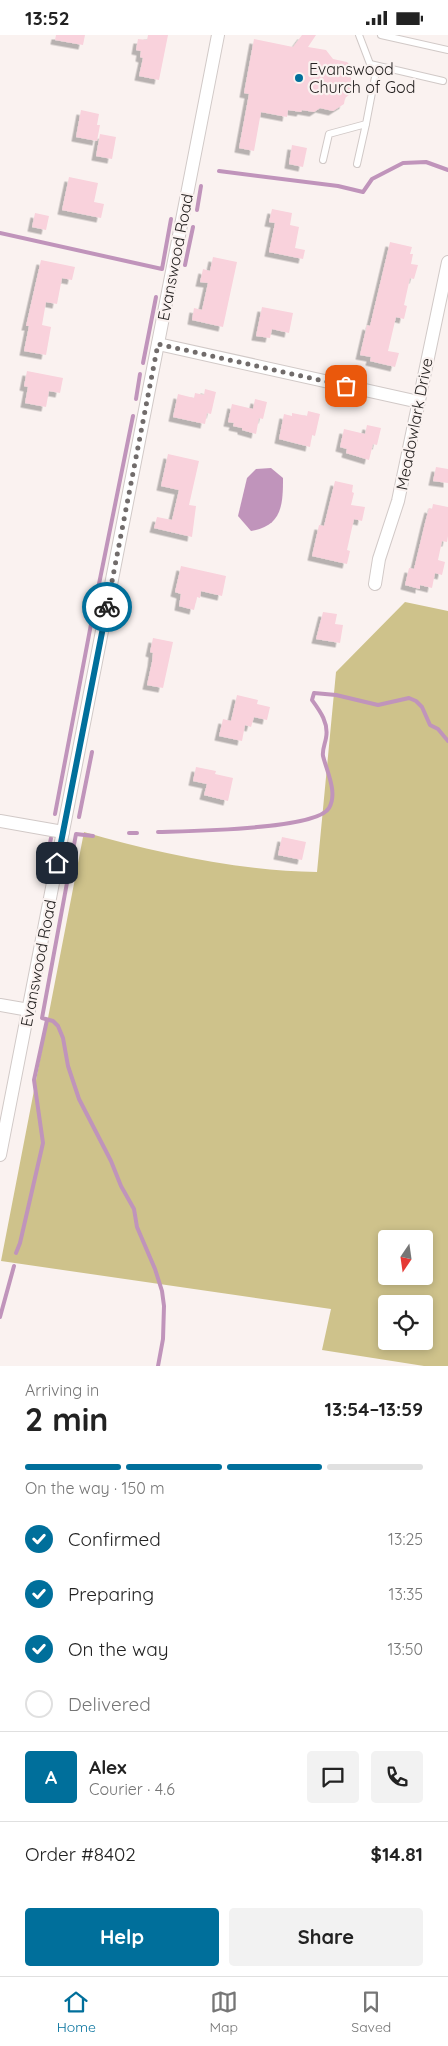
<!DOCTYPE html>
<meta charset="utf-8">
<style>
:root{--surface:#fff;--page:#f2f2f2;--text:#222;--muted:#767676;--line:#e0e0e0;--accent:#006f9b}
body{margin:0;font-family:Quicksand,sans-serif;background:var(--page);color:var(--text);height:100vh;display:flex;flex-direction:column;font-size:19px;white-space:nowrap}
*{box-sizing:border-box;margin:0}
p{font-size:16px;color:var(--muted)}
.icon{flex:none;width:28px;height:28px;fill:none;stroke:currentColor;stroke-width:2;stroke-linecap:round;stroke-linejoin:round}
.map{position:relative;height:1331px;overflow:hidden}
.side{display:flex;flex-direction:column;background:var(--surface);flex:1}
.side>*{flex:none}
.needle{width:32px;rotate:193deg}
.fabs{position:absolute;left:378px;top:1195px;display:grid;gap:10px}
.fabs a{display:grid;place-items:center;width:55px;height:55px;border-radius:5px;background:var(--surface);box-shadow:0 2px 8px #0003;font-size:25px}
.pin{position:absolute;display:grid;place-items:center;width:42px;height:42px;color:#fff;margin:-21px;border-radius:10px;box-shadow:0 2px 8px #0006}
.courier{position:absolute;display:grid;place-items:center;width:50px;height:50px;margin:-25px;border:4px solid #006f9b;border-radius:50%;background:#fff;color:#222;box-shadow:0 1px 6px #0007}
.headline em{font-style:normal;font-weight:800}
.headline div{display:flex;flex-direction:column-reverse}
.headline{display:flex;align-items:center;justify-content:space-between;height:85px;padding:0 25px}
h1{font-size:32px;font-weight:800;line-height:38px}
.bar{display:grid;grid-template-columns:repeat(4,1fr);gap:8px 5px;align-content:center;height:60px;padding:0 25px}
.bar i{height:6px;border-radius:4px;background:var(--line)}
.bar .on{background:var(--accent)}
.bar p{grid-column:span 4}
.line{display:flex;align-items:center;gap:12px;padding:0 25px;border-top:1px solid var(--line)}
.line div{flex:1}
.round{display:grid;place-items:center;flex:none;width:52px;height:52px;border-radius:5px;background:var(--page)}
ol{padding:0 25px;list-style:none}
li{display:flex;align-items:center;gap:15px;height:55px}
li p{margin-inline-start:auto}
li .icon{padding:5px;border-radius:50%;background:var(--accent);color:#fff;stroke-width:4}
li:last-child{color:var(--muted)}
li i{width:28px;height:28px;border:2px solid var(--line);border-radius:50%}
.primary-button{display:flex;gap:10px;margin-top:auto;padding:10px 25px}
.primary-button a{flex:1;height:58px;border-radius:5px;background:var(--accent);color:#fff;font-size:20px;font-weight:800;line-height:58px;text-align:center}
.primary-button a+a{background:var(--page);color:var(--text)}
.status{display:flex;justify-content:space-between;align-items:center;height:35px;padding:0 25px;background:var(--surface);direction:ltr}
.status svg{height:14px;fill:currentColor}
.dock{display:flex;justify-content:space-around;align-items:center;height:70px;border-top:1px solid var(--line);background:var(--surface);font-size:14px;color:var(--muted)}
.dock a{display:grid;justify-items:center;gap:2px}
.dock .on{color:var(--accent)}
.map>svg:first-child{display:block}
.forest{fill:#cec28b;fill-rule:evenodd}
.water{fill:#c094bb}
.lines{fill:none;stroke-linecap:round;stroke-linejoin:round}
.stream{stroke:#c094bb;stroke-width:4}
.building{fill:#f9d2dc;filter:url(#shadow)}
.lane-casing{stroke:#d1c9c7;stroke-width:8}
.street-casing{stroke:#d1c9c7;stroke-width:14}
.lane{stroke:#fff;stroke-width:6}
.street{stroke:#fff;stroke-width:12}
.done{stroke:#716c6b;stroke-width:5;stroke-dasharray:0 9}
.route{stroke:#006f9b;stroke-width:6}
.poi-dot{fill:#006f9b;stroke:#faf2f0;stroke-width:2}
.labels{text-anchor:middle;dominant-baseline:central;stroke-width:4.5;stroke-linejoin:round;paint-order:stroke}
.poi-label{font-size:16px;fill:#272423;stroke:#faf2f0;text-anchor:start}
.street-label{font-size:16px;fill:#272423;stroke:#faf2f0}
</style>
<div class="status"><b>13:52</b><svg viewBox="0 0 49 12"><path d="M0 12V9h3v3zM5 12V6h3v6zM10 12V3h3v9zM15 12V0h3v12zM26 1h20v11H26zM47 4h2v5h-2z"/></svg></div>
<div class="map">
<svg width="448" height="1331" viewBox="0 0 448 1331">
<defs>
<filter id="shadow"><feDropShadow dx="-4.5" dy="4.5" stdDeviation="0" flood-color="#0004"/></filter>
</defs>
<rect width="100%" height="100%" fill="#faf2f0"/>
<path class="forest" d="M405,567L448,576V1331H424L322,1315L331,1274L1,1226L84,797C156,818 241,836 317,837L336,637ZM386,1204H424V1241H386ZM386,1269H424V1306H386Z"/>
<path class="water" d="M271,433L283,443C283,470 282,491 251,496L238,481L247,443L256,434Z"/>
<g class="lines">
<g class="stream">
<polyline points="219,136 338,151 363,157 372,144 403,128 426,127 448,135"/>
<polyline points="197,175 201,151"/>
<polyline points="0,198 162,234 171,184"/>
<polyline points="185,230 193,192"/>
<polyline points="143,328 156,262"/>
<polyline points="136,364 140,339"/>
<polyline points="99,549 133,381"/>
<polyline points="55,779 96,563"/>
<polyline points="79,782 92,717"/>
<path d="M158,797C186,796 317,795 329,773C338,758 327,737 323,721C322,715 325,709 326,703C329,688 320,676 312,665L314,658L336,660L378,670L409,663L416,666L422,672L430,690L438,694L448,706"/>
<polyline points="129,798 137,798"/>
<polyline points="93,801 76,799 42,983 53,986 58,991 63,1003 68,1031 79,1064 111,1126 121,1151 134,1174 137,1192 155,1234 162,1256 164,1271 163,1304 158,1331"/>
<polyline points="45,834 51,803"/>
<polyline points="16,1218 20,1208 43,1108 34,1045 47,985"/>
<polyline points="0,1282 14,1231"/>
</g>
</g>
<g class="building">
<polygon points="56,0 85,0 83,10 55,5"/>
<polygon points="148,0 168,0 159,45 139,41 143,23 140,22 141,16 136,15 138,4 147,5"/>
<polygon points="302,0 316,0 308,12 326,15 333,24 347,27 352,32 350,41 352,45 349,60 345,63 344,69 333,76 320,73 314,77 302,75 301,77 288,75 287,82 261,77 254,116 239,113 249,59 244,58 254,4 293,12"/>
<polygon points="81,75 99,79 97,90 100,90 97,106 76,102"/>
<polygon points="100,99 116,102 112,124 96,121"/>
<polygon points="292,110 307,113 303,132 289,129"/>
<polygon points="69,142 98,148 94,167 104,169 101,183 62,175"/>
<polygon points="272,174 292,178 290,190 299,192 295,213 305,215 303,224 269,217 275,188 269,187"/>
<polygon points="35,178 49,181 46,195 32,192"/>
<polygon points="390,207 412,212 410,219 413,219 411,229 418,230 414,244 410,243 404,270 407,271 404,284 396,282 388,316 399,318 395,332 370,326 371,322 360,320 367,290 370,291"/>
<polygon points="213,222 237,227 223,292 192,285 194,273 202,275 208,248 200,247 203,234 210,236"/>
<polygon points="41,225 75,232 72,245 62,243 57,269 46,267 42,290 51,292 46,320 24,316 29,291 26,291"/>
<polygon points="262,272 293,278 289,298 272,294 270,303 256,301"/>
<polygon points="27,336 63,343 60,358 49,356 46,372 25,368 28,352 24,351"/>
<polygon points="205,354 216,357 211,379 207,378 205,389 173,382 178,359 194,363 195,358 204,360"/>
<polygon points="255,364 267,367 263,384 259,383 256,399 242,395 242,393 233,391 234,388 228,387 232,369 253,374"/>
<polygon points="308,376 320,379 315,401 312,400 310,412 279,404 284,379 292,381 292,378 307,381"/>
<polygon points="367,390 381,393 377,410 373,409 369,425 346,418 347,414 340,412 344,394 365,399"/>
<polygon points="168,419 199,426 189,470 196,471 192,502 154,493 157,482 172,485 179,455 161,451"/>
<polygon points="436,432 448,434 448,448 433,446"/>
<polygon points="335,446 353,450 352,457 354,458 351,470 365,472 362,486 354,484 347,515 350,516 347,529 312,521 319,490 324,491"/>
<polygon points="433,469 448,472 448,501 447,507 442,506 438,525 445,527 442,540 435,538 432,553 420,550 420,554 405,550 409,533 414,534 425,488 429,473 432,474"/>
<polygon points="181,531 226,541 222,561 201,556 200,563 197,562 194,575 179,571 181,559 175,557"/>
<polygon points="323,577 337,579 335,589 343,590 340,608 316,604"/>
<polygon points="153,603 173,607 163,653 147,650 152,627 153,618 150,617"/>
<polygon points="237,660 258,665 257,669 270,672 267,685 254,682 251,692 245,690 242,706 219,701 223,684 231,686"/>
<polygon points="196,732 216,736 215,739 233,743 228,766 204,760 207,749 193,746"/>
<polygon points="282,802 306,807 302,825 278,820"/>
</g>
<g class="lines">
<g class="lane-casing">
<g id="lane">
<polyline points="381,0 448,15"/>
<polyline points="370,29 443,46"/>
<polyline points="323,125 329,99 366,89 375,42 359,0"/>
<polyline points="357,129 366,89"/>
</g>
</g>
<g class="street-casing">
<g id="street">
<polyline points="158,309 419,367"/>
<polyline points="375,549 379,524 398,466 448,227"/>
<polyline points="0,786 63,797"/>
<polyline points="0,970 29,975"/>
<polyline points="0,1120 218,0"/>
</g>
</g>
<use href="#lane" class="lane"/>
<use href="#street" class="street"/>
</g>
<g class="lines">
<polyline class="done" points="107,572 158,309 346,351"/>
<polyline class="route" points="57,828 107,572"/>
</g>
<circle class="poi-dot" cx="299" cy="43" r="5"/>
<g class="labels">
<g class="poi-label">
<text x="309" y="34">Evanswood<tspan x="309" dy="18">Church of God</tspan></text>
</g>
<g class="street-label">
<text transform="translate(175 222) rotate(-79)">Evanswood Road</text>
<text transform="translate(414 389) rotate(-79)">Meadowlark Drive</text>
<text transform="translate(38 928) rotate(-79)">Evanswood Road</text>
</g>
</g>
</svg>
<div class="fabs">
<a><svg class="needle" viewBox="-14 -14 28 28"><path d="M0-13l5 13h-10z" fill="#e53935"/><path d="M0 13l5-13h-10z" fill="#767676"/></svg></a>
<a><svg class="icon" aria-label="locate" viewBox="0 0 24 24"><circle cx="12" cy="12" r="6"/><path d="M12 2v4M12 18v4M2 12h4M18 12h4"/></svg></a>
</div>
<div class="pin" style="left:346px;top:351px;background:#ea580c"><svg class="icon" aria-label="bag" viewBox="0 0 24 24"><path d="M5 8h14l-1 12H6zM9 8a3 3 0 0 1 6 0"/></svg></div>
<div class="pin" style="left:57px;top:828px;background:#1f2937"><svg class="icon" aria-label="home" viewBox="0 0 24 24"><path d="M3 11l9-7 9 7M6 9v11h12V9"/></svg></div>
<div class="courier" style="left:107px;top:572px"><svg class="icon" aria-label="bike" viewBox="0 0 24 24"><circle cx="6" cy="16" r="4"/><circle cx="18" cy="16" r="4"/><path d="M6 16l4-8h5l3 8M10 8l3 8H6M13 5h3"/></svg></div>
</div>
<section class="side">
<div class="headline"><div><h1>2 min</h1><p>Arriving in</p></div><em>13:54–13:59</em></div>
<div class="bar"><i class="on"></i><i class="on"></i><i class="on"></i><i></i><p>On the way · 150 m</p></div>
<ol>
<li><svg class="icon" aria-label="check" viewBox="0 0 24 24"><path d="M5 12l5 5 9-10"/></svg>Confirmed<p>13:25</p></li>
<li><svg class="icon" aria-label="check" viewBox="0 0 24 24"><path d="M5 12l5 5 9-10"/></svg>Preparing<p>13:35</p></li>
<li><svg class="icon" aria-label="check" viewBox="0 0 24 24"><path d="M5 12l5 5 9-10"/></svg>On the way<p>13:50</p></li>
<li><i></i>Delivered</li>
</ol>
<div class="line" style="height:90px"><b class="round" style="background:var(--accent);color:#fff">A</b><div><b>Alex</b><p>Courier · 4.6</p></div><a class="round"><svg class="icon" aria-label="chat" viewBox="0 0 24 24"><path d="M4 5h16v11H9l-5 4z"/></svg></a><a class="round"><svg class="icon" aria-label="phone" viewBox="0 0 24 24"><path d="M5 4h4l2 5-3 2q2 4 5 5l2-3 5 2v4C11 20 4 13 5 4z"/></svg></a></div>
<div class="line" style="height:65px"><div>Order #8402</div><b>$14.81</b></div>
<div class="primary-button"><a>Help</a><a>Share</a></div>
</section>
<nav class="dock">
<a class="on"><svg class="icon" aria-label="home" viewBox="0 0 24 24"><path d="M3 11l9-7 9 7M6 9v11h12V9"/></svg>Home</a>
<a><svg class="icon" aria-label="map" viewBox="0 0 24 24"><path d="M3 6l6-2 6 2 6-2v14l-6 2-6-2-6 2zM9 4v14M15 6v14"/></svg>Map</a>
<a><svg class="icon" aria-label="saved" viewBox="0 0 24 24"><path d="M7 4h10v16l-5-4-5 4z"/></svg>Saved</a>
</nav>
